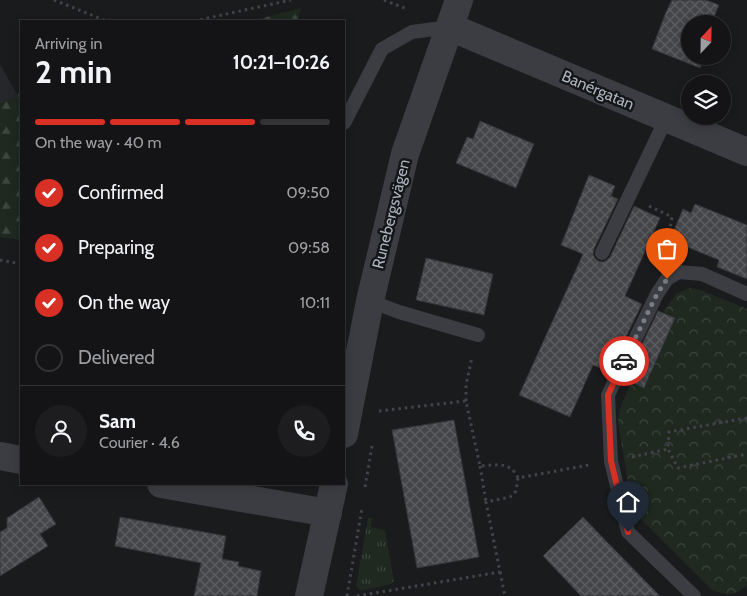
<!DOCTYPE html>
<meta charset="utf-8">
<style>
:root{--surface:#141416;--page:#1d1d1f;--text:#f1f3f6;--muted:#9d9ea1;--line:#333335;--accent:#d93025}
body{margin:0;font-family:Cabin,sans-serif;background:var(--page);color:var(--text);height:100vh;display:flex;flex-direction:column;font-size:19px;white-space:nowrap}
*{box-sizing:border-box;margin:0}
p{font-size:16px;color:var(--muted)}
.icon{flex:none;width:28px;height:28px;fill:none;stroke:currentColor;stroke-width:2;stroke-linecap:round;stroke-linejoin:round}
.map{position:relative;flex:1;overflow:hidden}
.side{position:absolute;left:20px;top:20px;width:325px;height:465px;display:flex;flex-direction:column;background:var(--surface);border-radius:0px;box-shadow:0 2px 12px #0003,0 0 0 1px var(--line)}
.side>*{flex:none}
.needle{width:32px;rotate:22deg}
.fabs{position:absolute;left:681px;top:15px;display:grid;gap:10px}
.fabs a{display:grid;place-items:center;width:50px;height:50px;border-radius:50%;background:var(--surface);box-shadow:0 2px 12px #0003,0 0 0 1px var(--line);font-size:25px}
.pin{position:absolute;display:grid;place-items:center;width:42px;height:42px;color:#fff;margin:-51px -21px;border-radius:50% 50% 50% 0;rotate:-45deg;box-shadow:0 0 5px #0007}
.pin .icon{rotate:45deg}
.courier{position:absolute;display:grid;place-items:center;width:50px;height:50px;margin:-25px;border:4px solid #d93025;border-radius:50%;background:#fff;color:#222;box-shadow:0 1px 6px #0007}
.head em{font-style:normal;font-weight:800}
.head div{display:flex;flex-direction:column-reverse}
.head{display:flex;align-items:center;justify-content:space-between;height:85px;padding:0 15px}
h1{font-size:32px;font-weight:800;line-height:38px}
.bar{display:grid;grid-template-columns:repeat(4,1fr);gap:8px 5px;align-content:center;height:60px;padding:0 15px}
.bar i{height:6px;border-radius:4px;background:var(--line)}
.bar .on{background:var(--accent)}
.bar p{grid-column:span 4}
.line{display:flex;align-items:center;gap:12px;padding:0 15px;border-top:1px solid var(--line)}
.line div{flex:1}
.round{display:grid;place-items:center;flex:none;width:52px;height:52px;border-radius:26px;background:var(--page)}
ol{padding:0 15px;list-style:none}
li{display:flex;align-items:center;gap:15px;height:55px}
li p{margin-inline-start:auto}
li .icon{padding:5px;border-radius:50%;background:var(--accent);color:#fff;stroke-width:4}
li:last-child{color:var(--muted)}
li i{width:28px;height:28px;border:2px solid var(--line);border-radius:50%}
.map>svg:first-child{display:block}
.built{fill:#26272a}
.grass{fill:url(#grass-tufts)}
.forest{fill:url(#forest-firs)}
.park{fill:url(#park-crowns)}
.building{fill:url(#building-cross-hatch);stroke:#343539}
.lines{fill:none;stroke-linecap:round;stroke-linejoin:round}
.path{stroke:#41444a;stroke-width:3;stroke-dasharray:2.5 4;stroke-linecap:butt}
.service{stroke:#3b3d42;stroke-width:14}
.minor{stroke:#3b3d42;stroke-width:28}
.done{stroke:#797e85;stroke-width:5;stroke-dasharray:0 9}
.route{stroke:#d93025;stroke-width:6}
.labels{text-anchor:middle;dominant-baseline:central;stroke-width:5;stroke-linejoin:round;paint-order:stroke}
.street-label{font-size:16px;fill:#acb3bd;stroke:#151618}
</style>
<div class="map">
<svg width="747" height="596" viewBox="0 0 747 596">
<defs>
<pattern id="grass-tufts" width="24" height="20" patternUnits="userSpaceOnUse" patternTransform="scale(1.25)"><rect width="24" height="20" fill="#1f2920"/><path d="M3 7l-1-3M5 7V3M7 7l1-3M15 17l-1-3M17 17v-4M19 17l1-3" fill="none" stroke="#3d463e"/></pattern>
<pattern id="forest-firs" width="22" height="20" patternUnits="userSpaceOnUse" patternTransform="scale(1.25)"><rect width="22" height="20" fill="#1f2920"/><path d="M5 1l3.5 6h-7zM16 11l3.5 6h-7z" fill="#3d463e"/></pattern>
<pattern id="park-crowns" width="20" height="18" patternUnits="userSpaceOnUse" patternTransform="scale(1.25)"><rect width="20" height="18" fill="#1f2920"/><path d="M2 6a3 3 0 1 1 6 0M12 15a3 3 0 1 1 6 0" fill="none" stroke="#3d463e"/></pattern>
<pattern id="building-cross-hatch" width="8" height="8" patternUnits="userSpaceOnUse" patternTransform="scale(1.25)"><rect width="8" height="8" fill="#44464a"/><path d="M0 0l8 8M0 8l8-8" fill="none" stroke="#5c5e62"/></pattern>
</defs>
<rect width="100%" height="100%" fill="#1a1b1d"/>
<polygon class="built" points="0,64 18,96 0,104"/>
<polygon class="grass" points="368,518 372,518 371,527 385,530 394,581 391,584 361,591 356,586"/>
<g class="forest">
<polygon points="301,8 298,21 251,21"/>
<polygon points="21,84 21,240 0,237 0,104 18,96"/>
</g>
<path class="park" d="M690,288L703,291L747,309V585C735,596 727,596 712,590L637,515L633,508L631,500L618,423L619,413L622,403L664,312L676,294Z"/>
<g class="building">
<polygon points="672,0 706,0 719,5 712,22 717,24 690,24 690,56 705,56 700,68 652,49 666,12"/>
<polygon points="480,121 534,144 516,188 456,163 467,137 473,139"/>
<polygon points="589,175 615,186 611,196 618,199 594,249 593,254 595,258 598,261 603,262 607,260 610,257 634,206 660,218 625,296 642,304 609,372 593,365 570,417 519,395 583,254 561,245"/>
<polygon points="695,204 747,225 747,279 717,267 719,260 670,240 683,209 691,213"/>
<polygon points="426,258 493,274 484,315 416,300"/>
<polygon points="658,311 675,318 644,388 625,379"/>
<polygon points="454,420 479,557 417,568 392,430"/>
<polygon points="39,497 56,524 40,534 48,546 0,576 0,532 7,528 7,518"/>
<polygon points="120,517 226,536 222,559 239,562 238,566 261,571 257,596 194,596 201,563 115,546"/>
<polygon points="583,517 608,543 660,596 581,596 543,556"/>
</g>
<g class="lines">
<g class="path">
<polyline points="54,0 104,20 126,21"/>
<polyline points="384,0 407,9"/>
<polyline points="194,21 291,0"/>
<polyline points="649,206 672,217 669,233 671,251"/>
<polyline points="0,260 21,264"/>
<polyline points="466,401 466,385 472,357"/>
<path d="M379,411L466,401L480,466C497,465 510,461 518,478L589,465"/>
<polyline points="747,418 669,432 668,449 678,468 747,454"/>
<polyline points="632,457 668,449"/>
<polyline points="480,466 486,502"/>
<polyline points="365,487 372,446"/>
<polyline points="500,572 505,596"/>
<polyline points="347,596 362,508"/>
<polyline points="357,596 500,572 486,502 510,497 516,491 518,478"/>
</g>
<g class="service">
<polyline points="344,123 382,49 412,32 450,27"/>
<polyline points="602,253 666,119"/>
<polyline points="370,301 399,312 478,335"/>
<polyline points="694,596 628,532 611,461 608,395 657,294 667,279 679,272 702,274 747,294"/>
</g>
<g class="minor">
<polyline points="450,27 747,152"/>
<polyline points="344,434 370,301 405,154 459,0"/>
<polyline points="0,456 21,460"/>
<polyline points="161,484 328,513"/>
<polyline points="309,596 334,484"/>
</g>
</g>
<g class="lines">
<polyline class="done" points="624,361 657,294 667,279"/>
<polyline class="route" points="624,361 608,395 611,461 628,532"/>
</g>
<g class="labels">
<g class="street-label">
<text transform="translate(598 90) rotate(23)">Banérgatan</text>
<text transform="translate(391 214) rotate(-76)">Runebergsvägen</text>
</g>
</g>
</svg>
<div class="fabs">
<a><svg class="needle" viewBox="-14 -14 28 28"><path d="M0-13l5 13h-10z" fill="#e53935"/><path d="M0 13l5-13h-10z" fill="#9d9ea1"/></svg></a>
<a><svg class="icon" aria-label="layers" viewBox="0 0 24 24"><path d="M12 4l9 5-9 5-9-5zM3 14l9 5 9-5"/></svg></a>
</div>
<div class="pin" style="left:667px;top:279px;background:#ea580c"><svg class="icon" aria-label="bag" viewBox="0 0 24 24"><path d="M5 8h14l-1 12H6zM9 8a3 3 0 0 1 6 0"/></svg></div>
<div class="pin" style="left:628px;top:532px;background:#1f2937"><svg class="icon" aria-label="home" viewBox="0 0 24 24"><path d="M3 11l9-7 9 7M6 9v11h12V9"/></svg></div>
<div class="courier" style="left:624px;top:361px"><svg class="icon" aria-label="car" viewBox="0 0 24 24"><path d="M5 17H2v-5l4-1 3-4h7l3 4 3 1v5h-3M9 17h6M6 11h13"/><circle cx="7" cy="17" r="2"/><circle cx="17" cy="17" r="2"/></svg></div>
<section class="side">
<div class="head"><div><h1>2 min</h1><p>Arriving in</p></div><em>10:21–10:26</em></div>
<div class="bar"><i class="on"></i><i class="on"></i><i class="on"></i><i></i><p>On the way · 40 m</p></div>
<ol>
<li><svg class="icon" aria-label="check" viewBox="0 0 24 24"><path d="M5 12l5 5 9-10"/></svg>Confirmed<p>09:50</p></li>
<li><svg class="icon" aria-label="check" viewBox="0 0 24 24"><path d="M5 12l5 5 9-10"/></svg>Preparing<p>09:58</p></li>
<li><svg class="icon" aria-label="check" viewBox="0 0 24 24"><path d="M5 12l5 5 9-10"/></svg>On the way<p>10:11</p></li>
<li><i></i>Delivered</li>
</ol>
<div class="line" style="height:90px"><a class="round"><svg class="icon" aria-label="person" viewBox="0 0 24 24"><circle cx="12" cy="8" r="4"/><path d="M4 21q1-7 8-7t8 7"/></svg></a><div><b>Sam</b><p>Courier · 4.6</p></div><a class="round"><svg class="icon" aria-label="phone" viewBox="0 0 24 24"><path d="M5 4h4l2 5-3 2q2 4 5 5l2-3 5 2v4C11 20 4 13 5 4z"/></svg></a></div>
</section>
</div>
